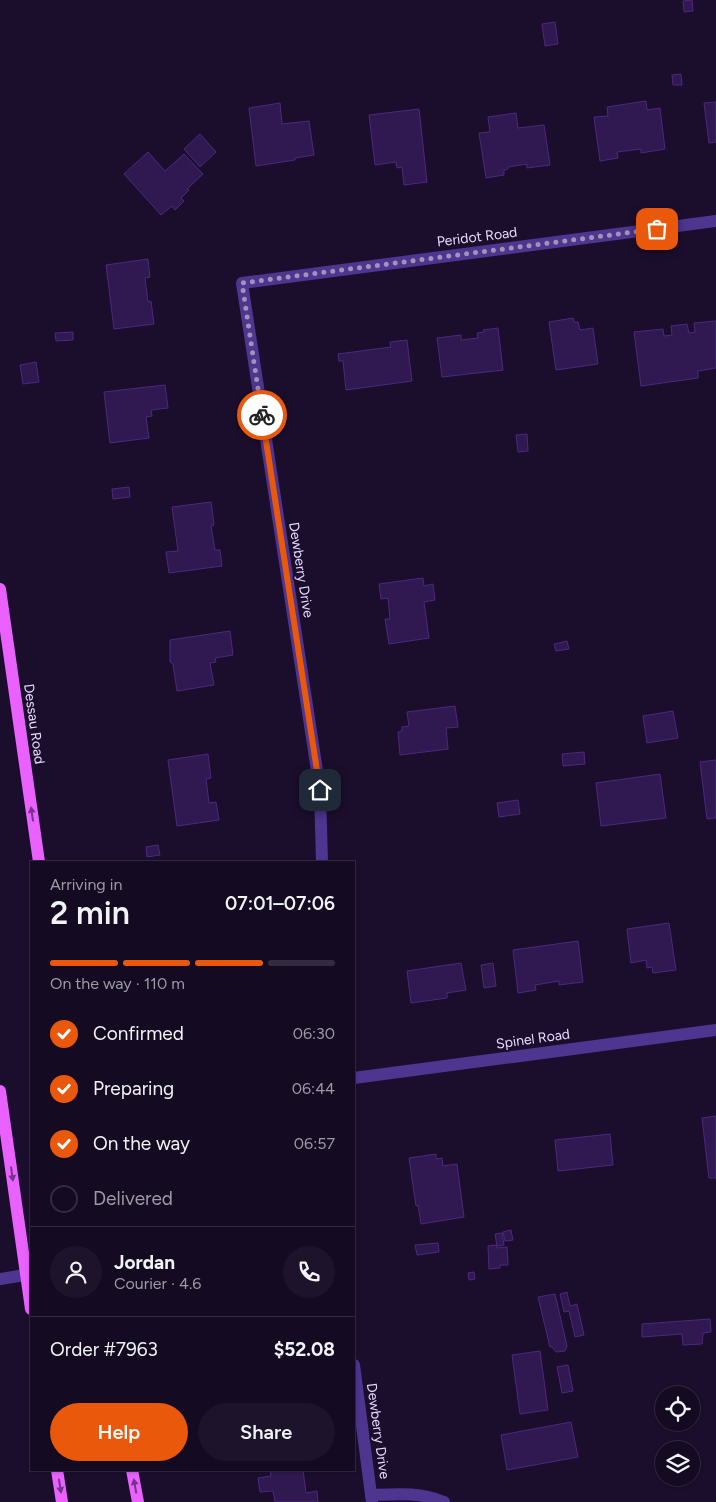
<!DOCTYPE html>
<meta charset="utf-8">
<style>
:root{--surface:#140a22;--page:#1d132a;--text:#f1f3f6;--muted:#9d9aa5;--line:#332b40;--accent:#ea580c}
body{margin:0;font-family:Figtree,sans-serif;background:var(--page);color:var(--text);height:100vh;display:flex;flex-direction:column;font-size:19px;white-space:nowrap}
*{box-sizing:border-box;margin:0}
p{font-size:16px;color:var(--muted)}
.icon{flex:none;width:28px;height:28px;fill:none;stroke:currentColor;stroke-width:2;stroke-linecap:round;stroke-linejoin:round}
.map{position:relative;flex:1;overflow:hidden}
.details{position:absolute;left:30px;top:861px;width:325px;height:610px;display:flex;flex-direction:column;background:var(--surface);border-radius:0px;box-shadow:0 1px 4px #0004,0 0 0 1px var(--line)}
.details>*{flex:none}
.controls{position:absolute;left:655px;top:1386px;display:grid;gap:10px}
.controls a{display:grid;place-items:center;width:45px;height:45px;border-radius:50%;background:var(--surface);box-shadow:0 1px 4px #0004,0 0 0 1px var(--line);font-size:25px}
.pin{position:absolute;display:grid;place-items:center;width:42px;height:42px;color:#fff;margin:-21px;border-radius:10px;box-shadow:0 2px 8px #0006}
.courier{position:absolute;display:grid;place-items:center;width:50px;height:50px;margin:-25px;border:4px solid #ea580c;border-radius:50%;background:#fff;color:#222;box-shadow:0 1px 6px #0007}
.overview em{font-style:normal;font-weight:600}
.overview div{display:flex;flex-direction:column-reverse}
.overview{display:flex;align-items:center;justify-content:space-between;height:85px;padding:0 20px}
h1{font-size:32px;font-weight:600;line-height:38px}
.bar{display:grid;grid-template-columns:repeat(4,1fr);gap:8px 5px;align-content:center;height:60px;padding:0 20px}
.bar i{height:6px;border-radius:4px;background:var(--line)}
.bar .on{background:var(--accent)}
.bar p{grid-column:span 4}
.line{display:flex;align-items:center;gap:12px;padding:0 20px;border-top:1px solid var(--line)}
.line div{flex:1}
.round{display:grid;place-items:center;flex:none;width:52px;height:52px;border-radius:26px;background:var(--page)}
ol{padding:0 20px;list-style:none}
li{display:flex;align-items:center;gap:15px;height:55px}
li p{margin-inline-start:auto}
li .icon{padding:5px;border-radius:50%;background:var(--accent);color:#fff;stroke-width:4}
li:last-child{color:var(--muted)}
li i{width:28px;height:28px;border:2px solid var(--line);border-radius:50%}
.cta{display:flex;gap:10px;margin-top:auto;padding:10px 20px}
.cta a{flex:1;height:58px;border-radius:30px;background:var(--accent);color:#fff;font-size:20px;font-weight:600;line-height:58px;text-align:center}
.cta a+a{background:var(--page);color:var(--text)}
.map>svg:first-child{display:block}
.building{fill:#301850;stroke:#4d287e}
.lines{fill:none;stroke-linecap:round;stroke-linejoin:round}
.service{stroke:#4e3590;stroke-width:12}
.minor{stroke:#4e3590;stroke-width:12}
.tertiary{stroke:#4e3590;stroke-width:12}
.primary{stroke:#e961ff;stroke-width:12}
.oneway{fill:#78338c}
.done{stroke:#a093b6;stroke-width:5;stroke-dasharray:0 9}
.route{stroke:#ea580c;stroke-width:6}
.labels{text-anchor:middle;dominant-baseline:central;stroke-width:4;stroke-linejoin:round;paint-order:stroke}
.street-label{font-size:14px;fill:#e7daff;stroke:#1b0e2d}
</style>
<div class="map">
<svg width="716" height="1502" viewBox="0 0 716 1502">
<rect width="100%" height="100%" fill="#1b0e2d"/>
<g class="building">
<polygon points="692,0 693,11 684,12 683,1"/>
<polygon points="555,22 558,44 545,46 542,24"/>
<polygon points="681,74 682,85 673,85 672,75"/>
<polygon points="646,101 647,110 660,108 665,149 641,153 641,149 617,152 618,158 600,161 594,117 608,116 607,107"/>
<polygon points="716,102 716,142 709,143 704,103"/>
<polygon points="280,103 282,124 309,121 314,155 295,158 295,160 256,166 249,108"/>
<polygon points="419,109 427,182 404,185 402,167 397,168 396,162 375,165 369,115"/>
<polygon points="516,113 518,128 544,125 550,165 527,168 527,164 508,167 508,169 504,170 504,175 486,178 479,133 490,132 488,117"/>
<polygon points="200,134 216,152 200,167 184,149"/>
<polygon points="148,152 165,171 184,154 203,174 187,189 189,190 181,198 184,201 175,210 172,206 161,215 124,174"/>
<polygon points="148,259 150,277 145,278 148,302 151,301 154,324 114,329 106,265"/>
<polygon points="573,318 574,322 578,322 580,330 593,328 598,364 556,370 549,322"/>
<polygon points="716,321 716,368 698,371 698,378 641,386 634,332 663,329 664,336 672,335 671,326 687,324 689,333 695,332 694,323"/>
<polygon points="498,328 503,370 442,377 437,338 461,335 461,340 478,338 477,333 484,332 483,330"/>
<polygon points="73,332 73,340 56,341 55,333"/>
<polygon points="407,340 412,381 346,390 343,361 339,361 338,354 391,347 390,342"/>
<polygon points="36,362 39,382 23,384 20,365"/>
<polygon points="165,385 168,408 151,410 152,416 146,417 149,438 110,443 104,392"/>
<polygon points="527,434 528,451 518,452 516,435"/>
<polygon points="129,487 130,497 113,499 112,489"/>
<polygon points="211,502 214,525 211,526 215,550 220,550 222,566 169,573 166,552 178,551 172,507"/>
<polygon points="423,578 424,586 433,584 435,600 424,602 429,638 389,644 385,619 390,619 388,598 381,599 379,584"/>
<polygon points="230,631 233,655 215,658 216,662 210,663 214,685 177,691 173,664 170,662 170,640"/>
<polygon points="567,641 569,649 556,651 554,644"/>
<polygon points="455,706 458,727 446,728 448,749 400,755 398,732 402,731 402,727 409,726 407,712"/>
<polygon points="673,711 678,738 647,743 643,716"/>
<polygon points="584,752 585,764 563,766 562,754"/>
<polygon points="208,754 211,778 206,779 209,803 216,802 219,820 177,826 168,760"/>
<polygon points="716,760 716,818 707,819 700,762"/>
<polygon points="660,774 666,818 601,826 596,783"/>
<polygon points="518,800 520,814 499,817 497,803"/>
<polygon points="158,845 160,855 147,857 146,847"/>
<polygon points="669,923 676,970 653,973 652,967 647,968 646,960 631,963 627,929"/>
<polygon points="578,941 583,982 559,985 559,981 535,985 536,990 518,993 513,950"/>
<polygon points="461,963 466,990 447,993 447,998 411,1003 407,971"/>
<polygon points="493,963 496,986 484,988 481,965"/>
<polygon points="716,1116 716,1178 709,1178 702,1118"/>
<polygon points="610,1134 613,1165 558,1171 555,1140"/>
<polygon points="436,1154 436,1159 442,1158 443,1166 457,1164 464,1217 421,1224 418,1205 416,1206 409,1158"/>
<polygon points="511,1230 513,1240 505,1241 503,1232"/>
<polygon points="502,1233 504,1245 497,1246 495,1234"/>
<polygon points="438,1243 439,1252 417,1255 415,1245"/>
<polygon points="497,1245 497,1248 507,1247 508,1265 500,1265 500,1268 489,1269 488,1246"/>
<polygon points="474,1272 475,1279 469,1280 468,1273"/>
<polygon points="567,1292 570,1306 577,1304 584,1335 575,1337 569,1311 564,1312 560,1294"/>
<polygon points="555,1294 567,1346 565,1351 556,1352 552,1347 550,1347 538,1297"/>
<polygon points="710,1319 711,1332 703,1333 702,1344 683,1345 682,1334 642,1337 642,1324"/>
<polygon points="540,1351 548,1410 520,1414 512,1355"/>
<polygon points="568,1365 573,1391 562,1393 557,1367"/>
<polygon points="571,1422 578,1457 507,1470 501,1435"/>
<polygon points="270,1470 303,1470 306,1493 317,1491 318,1502 275,1502 273,1491 260,1492 258,1478 271,1476"/>
</g>
<g class="lines">
<path class="service" d="M371,1495C397,1494 420,1492 444,1502"/>
<g class="minor">
<polyline points="322,862 320,790 242,283 716,221"/>
<polyline points="354,1078 716,1030"/>
<polyline points="354,1365 372,1502"/>
</g>
<polyline class="tertiary" points="0,1279 31,1274"/>
<g class="primary">
<polyline points="0,589 39,862"/>
<polyline points="0,1091 31,1309"/>
<polyline points="57,1470 62,1502"/>
<polyline points="132,1470 138,1502"/>
</g>
</g>
<defs><path id="oneway-solid" d="M-6-.8H1V-3.2L6.5 0L1 3.2V.8H-6Z" transform="scale(1.25)"/></defs>
<g class="oneway">
<use href="#oneway-solid" transform="translate(32 814) rotate(-98)"/>
<use href="#oneway-solid" transform="translate(12 1174) rotate(82)"/>
<use href="#oneway-solid" transform="translate(60 1486) rotate(81)"/>
<use href="#oneway-solid" transform="translate(135 1486) rotate(-100)"/>
</g>
<g class="lines">
<polyline class="done" points="262,415 242,283 657,229"/>
<polyline class="route" points="262,415 320,790"/>
</g>
<g class="labels">
<g class="street-label">
<text transform="translate(477 237) rotate(-7)">Peridot Road</text>
<text transform="translate(301 570) rotate(81)">Dewberry Drive</text>
<text transform="translate(34 724) rotate(82)">Dessau Road</text>
<text transform="translate(533 1039) rotate(-8)">Spinel Road</text>
<text transform="translate(378 1431) rotate(82)">Dewberry Drive</text>
</g>
</g>
</svg>
<div class="controls">
<a><svg class="icon" aria-label="locate" viewBox="0 0 24 24"><circle cx="12" cy="12" r="6"/><path d="M12 2v4M12 18v4M2 12h4M18 12h4"/></svg></a>
<a><svg class="icon" aria-label="layers" viewBox="0 0 24 24"><path d="M12 4l9 5-9 5-9-5zM3 14l9 5 9-5"/></svg></a>
</div>
<div class="pin" style="left:657px;top:229px;background:#ea580c"><svg class="icon" aria-label="bag" viewBox="0 0 24 24"><path d="M5 8h14l-1 12H6zM9 8a3 3 0 0 1 6 0"/></svg></div>
<div class="pin" style="left:320px;top:790px;background:#1f2937"><svg class="icon" aria-label="home" viewBox="0 0 24 24"><path d="M3 11l9-7 9 7M6 9v11h12V9"/></svg></div>
<div class="courier" style="left:262px;top:415px"><svg class="icon" aria-label="bike" viewBox="0 0 24 24"><circle cx="6" cy="16" r="4"/><circle cx="18" cy="16" r="4"/><path d="M6 16l4-8h5l3 8M10 8l3 8H6M13 5h3"/></svg></div>
<section class="details">
<div class="overview"><div><h1>2 min</h1><p>Arriving in</p></div><em>07:01–07:06</em></div>
<div class="bar"><i class="on"></i><i class="on"></i><i class="on"></i><i></i><p>On the way · 110 m</p></div>
<ol>
<li><svg class="icon" aria-label="check" viewBox="0 0 24 24"><path d="M5 12l5 5 9-10"/></svg>Confirmed<p>06:30</p></li>
<li><svg class="icon" aria-label="check" viewBox="0 0 24 24"><path d="M5 12l5 5 9-10"/></svg>Preparing<p>06:44</p></li>
<li><svg class="icon" aria-label="check" viewBox="0 0 24 24"><path d="M5 12l5 5 9-10"/></svg>On the way<p>06:57</p></li>
<li><i></i>Delivered</li>
</ol>
<div class="line" style="height:90px"><a class="round"><svg class="icon" aria-label="person" viewBox="0 0 24 24"><circle cx="12" cy="8" r="4"/><path d="M4 21q1-7 8-7t8 7"/></svg></a><div><b>Jordan</b><p>Courier · 4.6</p></div><a class="round"><svg class="icon" aria-label="phone" viewBox="0 0 24 24"><path d="M5 4h4l2 5-3 2q2 4 5 5l2-3 5 2v4C11 20 4 13 5 4z"/></svg></a></div>
<div class="line" style="height:65px"><div>Order #7963</div><b>$52.08</b></div>
<div class="cta"><a>Help</a><a>Share</a></div>
</section>
</div>
